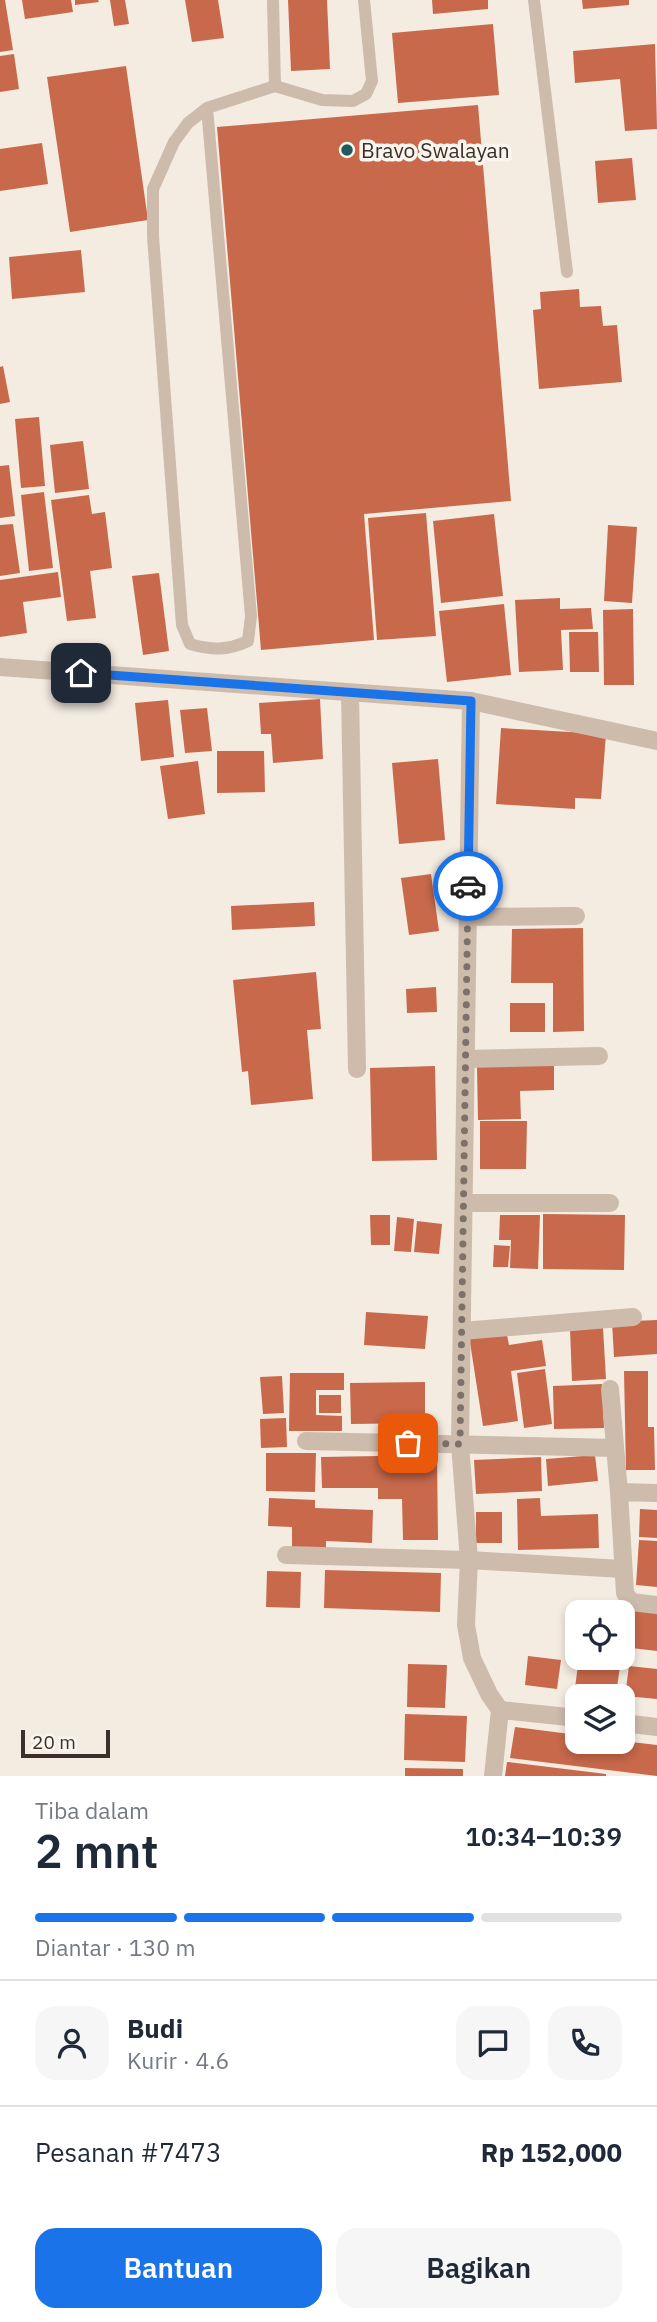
<!DOCTYPE html>
<html lang="id">
<meta charset="utf-8">
<style>
:root{--surface:#fff;--page:#f6f6f7;--text:#1f2937;--muted:#747a83;--line:#e0e1e3;--accent:#1a73e8}
body{margin:0;font-family:"IBM Plex Sans",sans-serif;background:var(--page);color:var(--text);height:100vh;display:flex;flex-direction:column;font-size:26px;white-space:nowrap}
*{box-sizing:border-box;margin:0}
p{font-size:23px;color:var(--muted)}
.icon{flex:none;width:38px;height:38px;fill:none;stroke:currentColor;stroke-width:2;stroke-linecap:round;stroke-linejoin:round}
.map{position:relative;height:1776px;overflow:hidden}
.sheet{display:flex;flex-direction:column;background:var(--surface);flex:1}
.sheet>*{flex:none}
.buttons{position:absolute;left:565px;top:1600px;display:grid;gap:14px}
.buttons a{display:grid;place-items:center;width:70px;height:70px;border-radius:14px;background:var(--surface);box-shadow:0 4px 10px #0003;font-size:35px}
.scale{position:absolute;left:21px;bottom:18px;width:89px;box-sizing:border-box;padding-left:7px;border:4px solid #3b302b;border-top:0;font-size:19px;line-height:24px;white-space:nowrap;color:#3b302b;-webkit-text-stroke:5px #fbf5ee;paint-order:stroke}
.pin{position:absolute;display:grid;place-items:center;width:60px;height:60px;color:#fff;margin:-30px;border-radius:14px;box-shadow:0 4px 10px #0006}
.courier{position:absolute;display:grid;place-items:center;width:70px;height:70px;margin:-35px;border:5px solid #1a73e8;border-radius:50%;background:#fff;color:#222;box-shadow:0 2px 9px #0007}
.overview em{font-style:normal;font-weight:600}
.overview div{display:flex;flex-direction:column-reverse}
.overview{display:flex;align-items:center;justify-content:space-between;height:119px;padding:0 35px}
h1{font-size:46px;font-weight:600;line-height:52px}
.bar{display:grid;grid-template-columns:repeat(4,1fr);gap:10px 7px;align-content:center;height:84px;padding:0 35px}
.bar i{height:9px;border-radius:5px;background:var(--line)}
.bar .current{background:var(--accent)}
.bar p{grid-column:span 4}
.line{display:flex;align-items:center;gap:18px;padding:0 35px;border-top:2px solid var(--line)}
.line div{flex:1}
.round{display:grid;place-items:center;flex:none;width:74px;height:74px;border-radius:21px;background:var(--page)}
.cta{display:flex;gap:14px;margin-top:auto;padding:14px 35px}
.cta a{flex:1;height:80px;border-radius:21px;background:var(--accent);color:#fff;font-size:28px;font-weight:600;line-height:80px;text-align:center}
.cta a+a{background:var(--page);color:var(--text)}
.map>svg:first-child{display:block}
.building{fill:#c8694b}
.lines{fill:none;stroke-linecap:round;stroke-linejoin:round}
.lane{stroke:#cdbbac;stroke-width:12}
.street{stroke:#cdbbac;stroke-width:18}
.done{stroke:#7c716b;stroke-width:7;stroke-dasharray:0 12.6}
.route{stroke:#1a73e8;stroke-width:9}
.poi-dot{fill:#1f5a5e;stroke:#fbf5ee;stroke-width:2.5}
.labels{text-anchor:middle;dominant-baseline:central;stroke-width:7;stroke-linejoin:round;paint-order:stroke}
.poi-label{font-size:21px;fill:#3b302b;stroke:#fbf5ee;text-anchor:start}
</style>
<div class="map">
<svg width="657" height="1776" viewBox="0 0 657 1776">
<rect width="100%" height="100%" fill="#f4ebe1"/>
<g class="building">
<polygon points="0,0 5,0 13,50 0,52"/>
<polygon points="22,0 71,0 73,12 25,19"/>
<polygon points="75,0 98,0 99,2 75,5"/>
<polygon points="110,0 125,0 129,24 114,26"/>
<polygon points="185,0 218,0 224,38 192,42"/>
<polygon points="288,0 327,0 330,69 291,71"/>
<polygon points="432,0 488,0 488,9 433,14"/>
<polygon points="582,0 629,0 629,5 583,9"/>
<polygon points="493,24 499,95 398,103 392,33"/>
<polygon points="655,44 657,129 625,131 620,79 575,83 573,51"/>
<polygon points="14,54 19,89 0,92 0,56"/>
<polygon points="126,66 148,220 70,232 47,77"/>
<polygon points="478,105 511,501 364,514 374,640 261,650 217,127"/>
<polygon points="42,143 48,184 0,191 0,149"/>
<polygon points="632,158 636,200 598,203 595,161"/>
<polygon points="81,250 85,292 12,299 9,257"/>
<polygon points="579,289 580,307 601,306 603,326 617,325 622,382 539,389 533,310 541,309 540,292"/>
<polygon points="3,366 10,402 0,404 0,367"/>
<polygon points="39,417 45,486 21,488 15,419"/>
<polygon points="83,441 89,489 55,493 50,445"/>
<polygon points="9,465 15,516 0,518 0,466"/>
<polygon points="44,492 53,568 29,571 21,495"/>
<polygon points="89,495 92,514 105,512 112,568 90,571 96,618 67,621 51,500"/>
<polygon points="426,513 436,636 377,640 368,518"/>
<polygon points="494,514 503,596 441,603 433,521"/>
<polygon points="13,524 20,573 0,576 0,525"/>
<polygon points="608,525 637,527 632,603 604,601"/>
<polygon points="58,572 61,597 23,602 27,633 0,637 0,580"/>
<polygon points="159,573 169,651 143,655 132,576"/>
<polygon points="560,598 560,609 591,608 593,629 561,630 563,670 519,672 515,600"/>
<polygon points="504,604 511,675 447,682 439,611"/>
<polygon points="633,609 634,685 604,685 603,610"/>
<polygon points="569,632 598,632 599,672 570,672"/>
<polygon points="320,699 323,759 273,763 271,734 261,734 259,703"/>
<polygon points="168,700 174,757 141,761 135,703"/>
<polygon points="207,708 212,751 185,753 180,710"/>
<polygon points="501,728 606,734 601,799 575,798 575,809 496,804"/>
<polygon points="217,751 264,751 265,792 217,793"/>
<polygon points="438,759 445,840 399,844 392,763"/>
<polygon points="198,761 205,814 168,819 160,766"/>
<polygon points="431,874 439,931 409,935 401,878"/>
<polygon points="314,902 315,926 232,930 231,906"/>
<polygon points="583,928 584,1031 553,1032 553,983 511,983 512,929"/>
<polygon points="316,972 321,1029 307,1030 313,1099 251,1105 248,1071 242,1072 233,980"/>
<polygon points="436,987 437,1012 407,1013 406,989"/>
<rect x="510" y="1003" width="35" height="29"/>
<polygon points="554,1065 554,1090 520,1091 521,1119 478,1120 477,1067"/>
<polygon points="435,1066 437,1160 372,1161 370,1068"/>
<polygon points="480,1121 527,1121 526,1169 480,1169"/>
<polygon points="543,1214 625,1215 624,1270 543,1269"/>
<polygon points="370,1215 390,1215 390,1245 371,1245"/>
<polygon points="500,1215 540,1215 538,1269 510,1268 511,1240 499,1240"/>
<polygon points="397,1217 414,1219 411,1252 394,1251"/>
<polygon points="417,1221 442,1224 439,1254 414,1252"/>
<polygon points="494,1245 510,1246 508,1267 493,1267"/>
<polygon points="366,1312 428,1316 425,1349 364,1345"/>
<polygon points="657,1320 657,1354 614,1357 612,1322"/>
<polygon points="603,1328 606,1379 572,1381 570,1329"/>
<polygon points="506,1330 509,1345 542,1340 546,1366 511,1371 518,1421 483,1426 469,1336"/>
<polygon points="545,1369 552,1424 524,1428 517,1373"/>
<polygon points="624,1371 648,1371 648,1427 654,1427 655,1470 626,1470"/>
<polygon points="290,1373 344,1373 344,1390 316,1390 316,1415 342,1416 342,1431 289,1431"/>
<polygon points="282,1376 284,1413 263,1414 260,1377"/>
<polygon points="425,1382 425,1423 351,1424 350,1383"/>
<polygon points="602,1384 604,1428 554,1429 553,1386"/>
<rect x="319" y="1395" width="22" height="18"/>
<polygon points="286,1418 287,1447 261,1448 260,1419"/>
<polygon points="266,1453 316,1453 315,1492 266,1491"/>
<polygon points="437,1455 438,1540 403,1540 402,1499 378,1499 378,1488 322,1488 321,1457"/>
<polygon points="595,1455 598,1481 548,1486 546,1459"/>
<polygon points="541,1457 542,1491 476,1494 474,1460"/>
<polygon points="269,1498 315,1500 315,1508 373,1510 372,1543 326,1541 326,1548 292,1547 292,1527 268,1526"/>
<polygon points="540,1498 541,1516 598,1514 599,1548 518,1550 517,1499"/>
<polygon points="640,1509 657,1510 657,1538 639,1537"/>
<rect x="476" y="1512" width="26" height="31"/>
<polygon points="639,1540 657,1541 657,1587 636,1585"/>
<polygon points="325,1570 441,1573 440,1612 324,1608"/>
<polygon points="267,1571 301,1572 300,1608 266,1607"/>
<polygon points="604,1601 657,1608 657,1651 623,1647 623,1612 602,1612"/>
<polygon points="528,1656 561,1660 557,1689 525,1685"/>
<polygon points="579,1657 621,1660 616,1694 575,1688"/>
<polygon points="408,1664 447,1665 445,1708 407,1707"/>
<polygon points="629,1666 657,1669 657,1699 625,1696"/>
<polygon points="405,1714 467,1716 465,1762 404,1760"/>
<polygon points="515,1727 578,1735 578,1741 623,1741 657,1745 657,1776 510,1758"/>
<polygon points="507,1762 606,1774 606,1776 505,1776"/>
<polygon points="405,1768 463,1769 463,1776 405,1776"/>
</g>
<g class="lines">
<g class="lane">
<polyline points="273,0 275,86"/>
<polyline points="534,0 567,272"/>
<path d="M207,108L251,616L248,641C227,651 211,650 190,644L182,625L153,236V189L174,142L188,123L207,108L275,86L322,100L353,101L366,94L372,81L364,0"/>
</g>
<g class="street">
<polyline points="0,667 471,701 657,741"/>
<polyline points="350,693 357,1069"/>
<polyline points="471,701 460,1444 469,1560 466,1625 472,1658 489,1694 500,1710 493,1776"/>
<polyline points="468,917 576,916"/>
<polyline points="466,1059 599,1056"/>
<polyline points="464,1203 610,1203"/>
<polyline points="462,1331 633,1317"/>
<polyline points="610,1389 619,1492"/>
<polyline points="306,1441 615,1448"/>
<polyline points="657,1493 619,1492 625,1593 631,1602 657,1605"/>
<polyline points="286,1555 469,1560 622,1569"/>
<polyline points="500,1710 578,1718"/>
<polyline points="623,1723 657,1727"/>
</g>
</g>
<g class="lines">
<polyline class="done" points="408,1443 460,1444 468,886"/>
<polyline class="route" points="81,673 471,701 468,886"/>
</g>
<circle class="poi-dot" cx="347" cy="150" r="7"/>
<g class="labels">
<g class="poi-label">
<text x="361" y="150">Bravo Swalayan</text>
</g>
</g>
</svg>
<div class="buttons">
<a><svg class="icon" aria-label="locate" viewBox="0 0 24 24"><circle cx="12" cy="12" r="6"/><path d="M12 2v4M12 18v4M2 12h4M18 12h4"/></svg></a>
<a><svg class="icon" aria-label="layers" viewBox="0 0 24 24"><path d="M12 4l9 5-9 5-9-5zM3 14l9 5 9-5"/></svg></a>
</div>
<div class="scale">20 m</div>
<div class="pin" style="left:408px;top:1443px;background:#ea580c"><svg class="icon" aria-label="bag" viewBox="0 0 24 24"><path d="M5 8h14l-1 12H6zM9 8a3 3 0 0 1 6 0"/></svg></div>
<div class="pin" style="left:81px;top:673px;background:#1f2937"><svg class="icon" aria-label="home" viewBox="0 0 24 24"><path d="M3 11l9-7 9 7M6 9v11h12V9"/></svg></div>
<div class="courier" style="left:468px;top:886px"><svg class="icon" aria-label="car" viewBox="0 0 24 24"><path d="M5 17H2v-5l4-1 3-4h7l3 4 3 1v5h-3M9 17h6M6 11h13"/><circle cx="7" cy="17" r="2"/><circle cx="17" cy="17" r="2"/></svg></div>
</div>
<section class="sheet">
<div class="overview"><div><h1>2 mnt</h1><p>Tiba dalam</p></div><em>10:34–10:39</em></div>
<div class="bar"><i class="current"></i><i class="current"></i><i class="current"></i><i></i><p>Diantar · 130 m</p></div>
<div class="line" style="height:126px"><a class="round"><svg class="icon" aria-label="person" viewBox="0 0 24 24"><circle cx="12" cy="8" r="4"/><path d="M4 21q1-7 8-7t8 7"/></svg></a><div><b>Budi</b><p>Kurir · 4.6</p></div><a class="round"><svg class="icon" aria-label="chat" viewBox="0 0 24 24"><path d="M4 5h16v11H9l-5 4z"/></svg></a><a class="round"><svg class="icon" aria-label="phone" viewBox="0 0 24 24"><path d="M5 4h4l2 5-3 2q2 4 5 5l2-3 5 2v4C11 20 4 13 5 4z"/></svg></a></div>
<div class="line" style="height:91px"><div>Pesanan #7473</div><b>Rp 152,000</b></div>
<div class="cta"><a>Bantuan</a><a>Bagikan</a></div>
</section>
